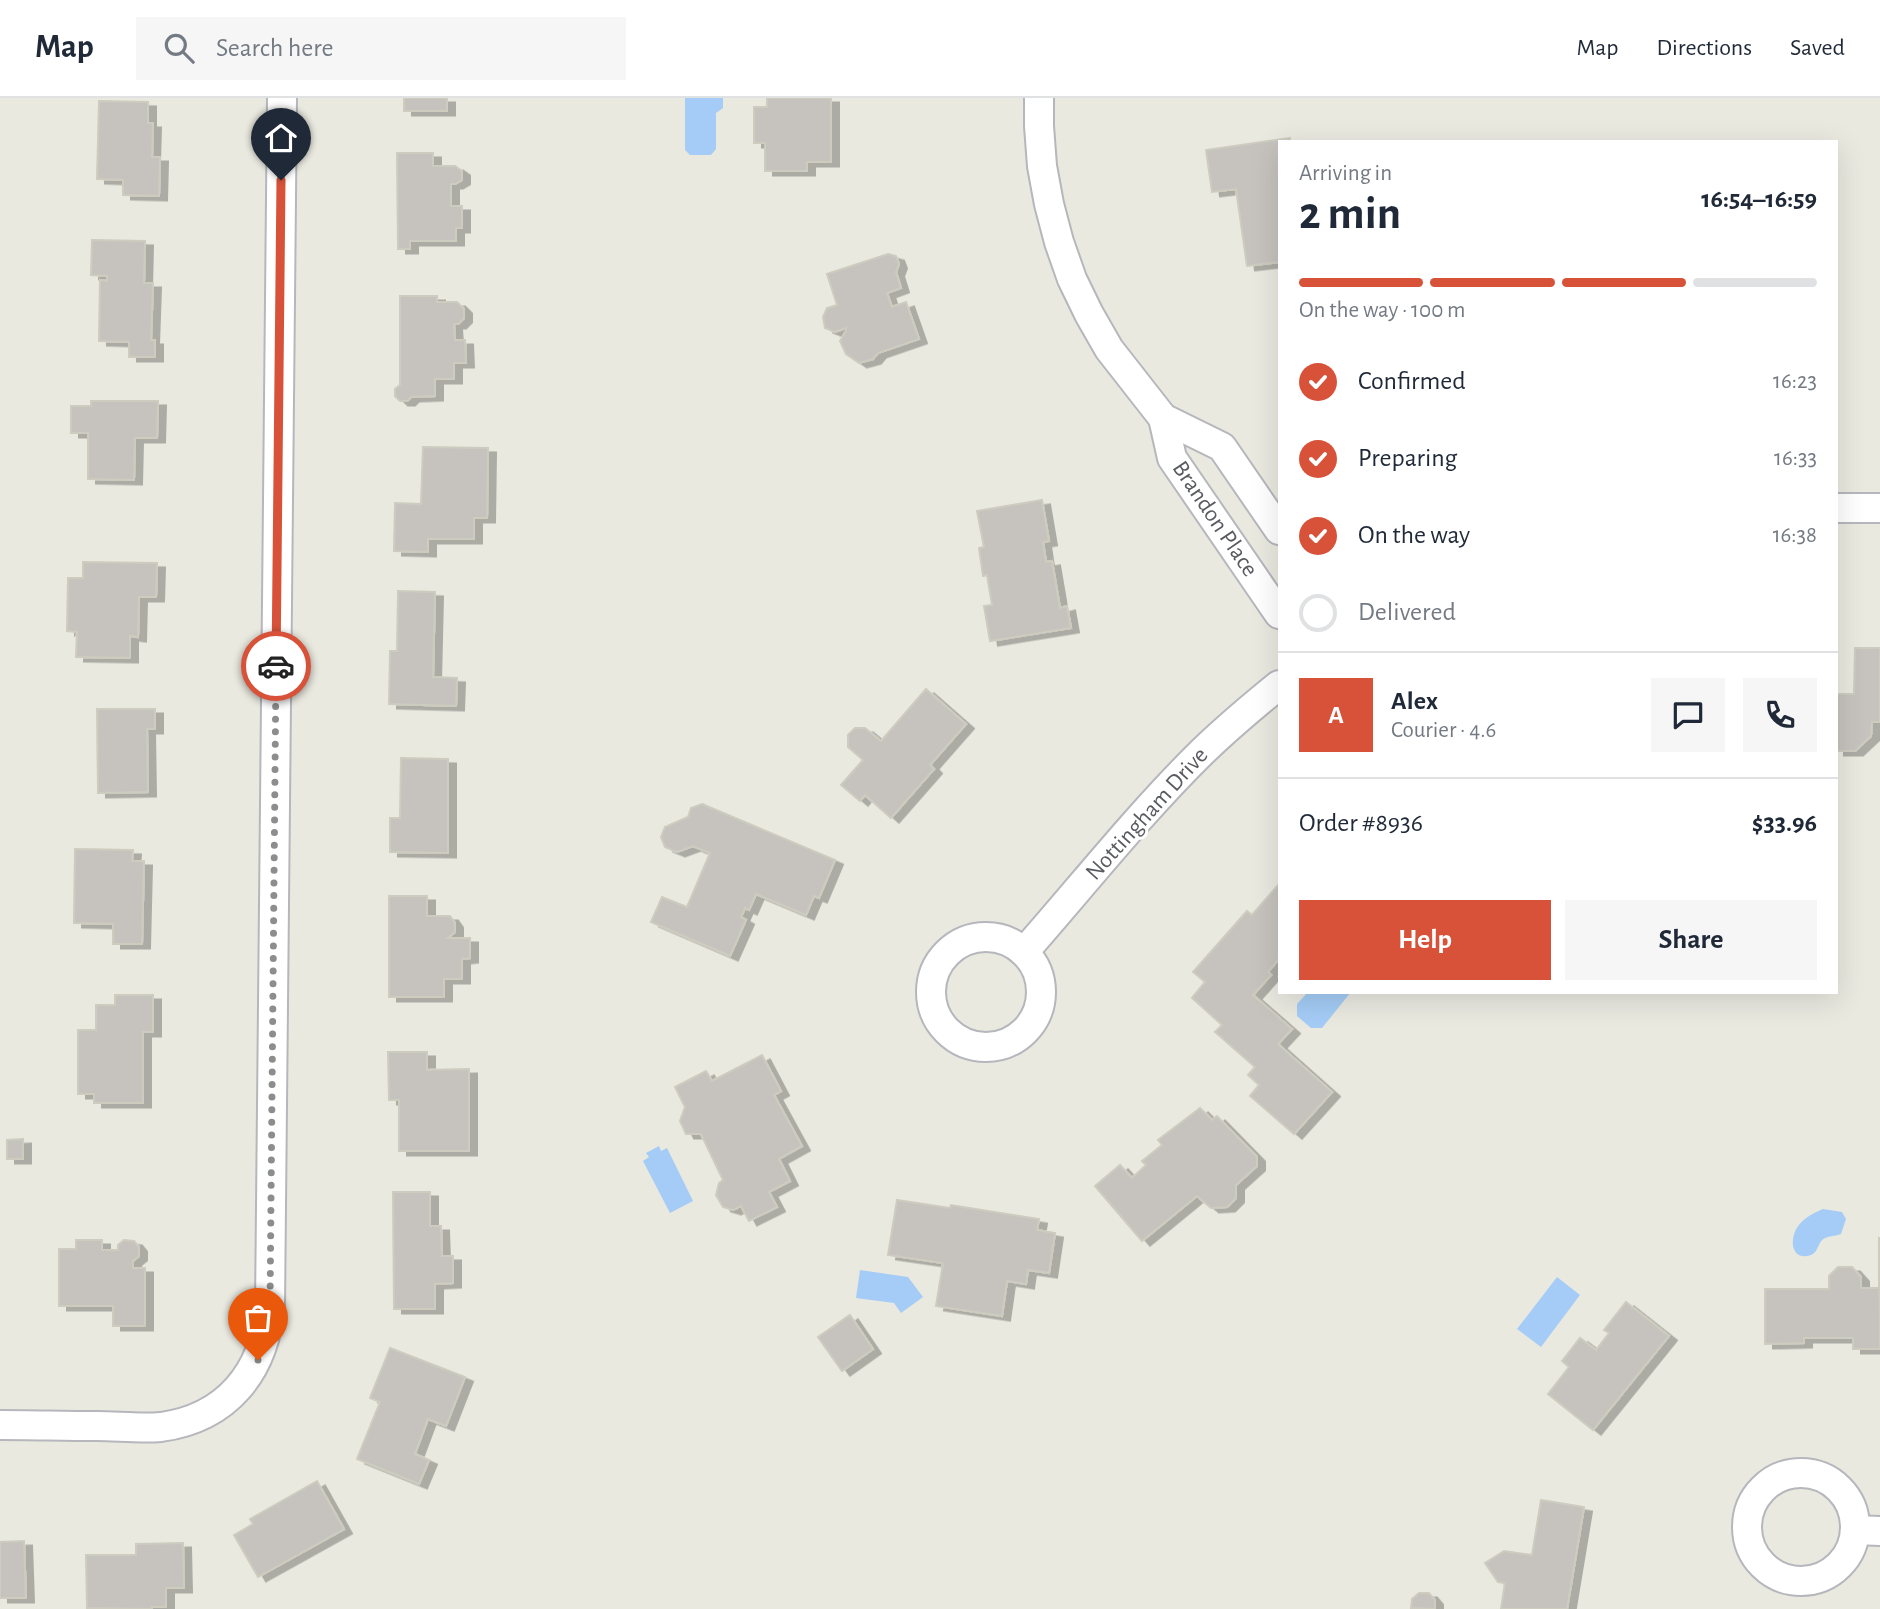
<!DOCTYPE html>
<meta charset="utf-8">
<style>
:root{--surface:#fff;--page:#f6f6f7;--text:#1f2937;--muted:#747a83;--line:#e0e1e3;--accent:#d75239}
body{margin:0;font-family:"Alegreya Sans",sans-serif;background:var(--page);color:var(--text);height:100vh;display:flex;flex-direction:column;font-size:26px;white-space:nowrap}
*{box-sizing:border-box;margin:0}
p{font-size:23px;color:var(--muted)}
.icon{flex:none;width:38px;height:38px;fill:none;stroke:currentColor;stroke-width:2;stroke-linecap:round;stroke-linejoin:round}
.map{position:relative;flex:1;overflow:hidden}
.drawer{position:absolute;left:1278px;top:42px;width:560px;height:854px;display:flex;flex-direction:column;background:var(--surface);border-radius:0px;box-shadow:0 7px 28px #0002}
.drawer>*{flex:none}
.pin{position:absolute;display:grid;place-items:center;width:60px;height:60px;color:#fff;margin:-72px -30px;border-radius:50% 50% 50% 0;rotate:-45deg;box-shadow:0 0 7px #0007}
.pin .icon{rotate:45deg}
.courier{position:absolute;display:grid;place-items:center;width:70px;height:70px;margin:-35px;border:5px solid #d75239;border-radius:50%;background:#fff;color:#222;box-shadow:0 2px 9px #0007}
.overview em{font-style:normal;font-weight:700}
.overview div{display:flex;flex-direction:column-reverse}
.overview{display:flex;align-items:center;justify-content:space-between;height:119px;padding:0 21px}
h1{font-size:46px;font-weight:700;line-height:52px}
.bar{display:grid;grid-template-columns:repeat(4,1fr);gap:10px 7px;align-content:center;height:84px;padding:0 21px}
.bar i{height:9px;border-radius:5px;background:var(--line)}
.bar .selected{background:var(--accent)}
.bar p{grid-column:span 4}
.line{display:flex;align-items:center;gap:18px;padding:0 21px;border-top:2px solid var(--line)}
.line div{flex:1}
.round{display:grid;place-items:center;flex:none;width:74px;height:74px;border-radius:0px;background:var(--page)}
ol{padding:0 21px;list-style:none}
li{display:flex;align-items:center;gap:21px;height:77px}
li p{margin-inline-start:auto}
li .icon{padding:7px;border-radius:50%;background:var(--accent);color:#fff;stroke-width:4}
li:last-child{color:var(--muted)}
li i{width:38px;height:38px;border:4px solid var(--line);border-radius:50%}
.button{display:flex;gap:14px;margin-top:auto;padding:14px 21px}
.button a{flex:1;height:80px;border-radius:0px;background:var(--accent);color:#fff;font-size:28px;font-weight:700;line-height:80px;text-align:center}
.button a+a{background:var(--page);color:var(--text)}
header{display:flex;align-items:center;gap:42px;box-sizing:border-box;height:98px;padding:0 35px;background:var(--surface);border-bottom:2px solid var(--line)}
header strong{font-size:33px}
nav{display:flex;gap:38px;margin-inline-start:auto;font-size:24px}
.search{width:490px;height:63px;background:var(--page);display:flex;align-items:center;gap:18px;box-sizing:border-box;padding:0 24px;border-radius:0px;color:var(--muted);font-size:26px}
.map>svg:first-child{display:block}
.water{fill:#a4ccf6}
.building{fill:#c6c3be;stroke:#cecbbf;stroke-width:2;filter:url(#shadow)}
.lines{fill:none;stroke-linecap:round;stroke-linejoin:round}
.street-casing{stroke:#b6b7bc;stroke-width:32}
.street{stroke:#fff;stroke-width:28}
.done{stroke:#8c8d8d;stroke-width:7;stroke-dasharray:0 12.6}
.route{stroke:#d75239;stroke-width:9}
.labels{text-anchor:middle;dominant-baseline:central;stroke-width:6;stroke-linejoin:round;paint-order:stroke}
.street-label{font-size:24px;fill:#595b60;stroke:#fff}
</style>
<header>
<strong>Map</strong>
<div class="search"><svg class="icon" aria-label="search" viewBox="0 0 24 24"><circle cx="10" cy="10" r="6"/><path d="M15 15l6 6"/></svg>Search here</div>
<nav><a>Map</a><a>Directions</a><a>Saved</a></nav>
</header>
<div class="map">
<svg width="1880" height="1511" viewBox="0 0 1880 1511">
<defs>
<filter id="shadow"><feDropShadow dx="8" dy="4.5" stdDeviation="0" flood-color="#0004"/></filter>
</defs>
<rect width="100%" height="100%" fill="#eae9e0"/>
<g class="water">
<polygon points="685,0 723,0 723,10 716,15 716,51 711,57 690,57 685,52"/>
<polygon points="1308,894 1351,894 1322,930 1311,930 1297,918 1297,906"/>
<polygon points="659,1048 661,1053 667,1050 693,1103 670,1115 643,1063 649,1059 646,1055"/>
<path d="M1823,1111L1842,1114L1846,1121L1841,1136C1836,1138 1830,1138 1825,1140C1817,1144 1819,1154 1811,1157C1790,1164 1789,1139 1799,1127C1805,1119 1814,1115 1823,1111Z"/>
<polygon points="860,1172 908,1179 923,1199 901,1215 894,1205 856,1200"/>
<polygon points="1557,1179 1580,1197 1541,1249 1517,1231"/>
</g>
<g class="building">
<rect x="404" y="0" width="43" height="13"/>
<polygon points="767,0 831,0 831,64 807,64 807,73 765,73 765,45 754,45 754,9 767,9"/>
<polygon points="99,3 148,4 148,25 153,25 152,59 160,59 159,98 123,97 123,82 97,81"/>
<polygon points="1290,40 1290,44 1279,44 1279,164 1247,168 1236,91 1212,94 1206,52"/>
<polygon points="397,55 433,55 433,68 455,68 462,73 462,82 455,86 451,86 451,108 462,108 462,130 456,130 456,143 410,143 410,151 398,151"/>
<polygon points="92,142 145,143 144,185 153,185 151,242 155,242 155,259 129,259 129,244 99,243 100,182 107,183 107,178 91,177"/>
<polygon points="888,156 896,158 899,166 896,174 901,190 887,195 892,209 906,204 919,241 878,255 873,261 859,265 846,256 840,243 846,233 846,230 835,234 825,230 823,219 827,210 837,207 827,176"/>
<polygon points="400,198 437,198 437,204 457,204 464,211 464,220 458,226 454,226 455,242 465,242 466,265 454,265 454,281 435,281 435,298 411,299 407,303 400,303 395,298 395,291 400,287"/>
<polygon points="91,303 158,303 157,340 135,340 134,382 88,381 88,335 71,335 71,308 91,308"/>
<polygon points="423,349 488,350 487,420 474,420 474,441 428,441 428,454 394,453 395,405 421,406"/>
<polygon points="1042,402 1049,443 1043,444 1046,464 1052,463 1060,510 1067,508 1071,530 990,543 984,508 992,507 987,477 983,478 979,450 984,449 977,413"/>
<polygon points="83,464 157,465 156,499 139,499 138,539 130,538 130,560 76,559 77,534 67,533 68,480 83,480"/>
<polygon points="398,493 435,494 433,579 457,580 456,608 389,606 390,553 397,553"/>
<polygon points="1855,550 1880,550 1880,624 1872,624 1871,638 1855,653 1836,653 1836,596 1854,596"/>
<polygon points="926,591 966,626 930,667 934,671 891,720 865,697 860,703 841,687 863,662 848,649 848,637 855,630 865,630 881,643"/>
<polygon points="97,611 155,611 155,631 147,631 148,694 98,695"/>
<polygon points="401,660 448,661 448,755 390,754 390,720 400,720"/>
<polygon points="702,706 835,762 819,800 814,798 806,817 756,796 749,812 745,810 741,819 746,822 730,858 651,824 662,799 687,809 710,755 693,748 677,754 665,749 661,739 665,729 688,719 691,710"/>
<polygon points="75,751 133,752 132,763 144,763 142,846 113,846 113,826 74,825"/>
<polygon points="1279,786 1279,861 1268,874 1271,877 1253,897 1292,931 1278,946 1332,994 1294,1036 1250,998 1259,987 1248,977 1255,969 1215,934 1222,927 1192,900 1205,884 1193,874 1247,813 1252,817"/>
<polygon points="389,798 427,798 427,818 450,818 455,825 455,834 448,840 470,840 470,860 462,861 462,881 444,881 444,899 389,899"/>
<polygon points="115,897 153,897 153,934 143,934 143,1005 94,1005 94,996 78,996 78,932 96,932 96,907 115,907"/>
<polygon points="388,954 427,954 427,972 469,971 469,1053 399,1053 399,1002 389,1002"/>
<polygon points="762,957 781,993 774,997 802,1048 779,1061 790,1083 769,1094 777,1109 749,1123 741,1108 733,1112 723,1109 716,1097 719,1085 723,1082 701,1036 686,1036 680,1023 685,1009 675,989 706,973 712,983"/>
<polygon points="1200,1010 1212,1022 1217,1018 1257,1059 1257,1068 1236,1087 1236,1100 1227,1109 1211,1110 1197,1098 1142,1143 1095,1088 1120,1067 1132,1080 1146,1067 1142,1063 1162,1047 1158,1042"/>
<polygon points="23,1041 23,1061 7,1061 7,1042"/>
<polygon points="393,1094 430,1094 430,1128 441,1128 442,1158 453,1158 453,1185 435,1186 435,1211 394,1211"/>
<polygon points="897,1102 950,1110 951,1107 1039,1121 1037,1132 1055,1135 1049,1175 1028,1172 1026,1186 1007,1183 1002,1218 936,1208 943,1165 888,1157"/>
<polygon points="1879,1139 1880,1251 1853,1251 1853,1240 1804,1240 1804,1245 1765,1246 1765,1191 1829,1191 1829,1178 1838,1169 1852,1169 1861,1179 1861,1190 1879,1190"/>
<polygon points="76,1142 102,1142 102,1152 118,1152 118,1147 124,1142 134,1143 139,1149 139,1158 133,1163 133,1170 145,1170 145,1228 113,1228 113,1208 59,1208 59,1151 76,1151"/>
<polygon points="1626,1204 1669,1238 1593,1332 1548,1296 1569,1269 1562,1263 1580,1240 1596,1252 1609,1235 1604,1232"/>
<polygon points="850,1217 873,1251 842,1273 818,1239"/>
<polygon points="390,1250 465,1279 446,1328 428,1321 415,1356 429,1362 419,1386 357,1361 380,1304 370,1300"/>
<polygon points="317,1383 344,1431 258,1479 234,1437 253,1426 250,1421"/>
<polygon points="1541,1402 1584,1409 1567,1511 1501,1511 1505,1485 1498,1484 1485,1465 1504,1453 1532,1457"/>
<polygon points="24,1443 26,1500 0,1500 0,1444"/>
<polygon points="183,1445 184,1490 166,1490 166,1509 152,1509 152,1511 87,1510 86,1457 136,1457 136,1446"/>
<polygon points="1419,1495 1429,1495 1435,1502 1435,1511 1411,1510 1412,1501"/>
</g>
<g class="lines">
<g class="street-casing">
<g id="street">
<polyline points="1039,0 1039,28 1042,68 1049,106 1059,144 1072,181 1089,216 1109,251 1163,320 1222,349 1279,432"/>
<polyline points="1163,320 1172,360 1279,516"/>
<polyline points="1836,410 1880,410"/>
<circle cx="986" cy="894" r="55"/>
<path d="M1024,854C1083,787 1139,716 1202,654C1227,630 1253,608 1279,587"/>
<path d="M0,1327C32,1327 64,1328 97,1328C117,1328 140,1331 161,1329C227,1320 264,1274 270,1209L282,0"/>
<circle cx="1801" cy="1429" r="54"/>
<polyline points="1855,1432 1880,1433"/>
</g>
</g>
<use href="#street" class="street"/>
</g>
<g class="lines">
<polyline class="done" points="258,1262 268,1232 270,1209 276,568"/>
<polyline class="route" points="276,568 281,82"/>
</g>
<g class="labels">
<g class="street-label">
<text transform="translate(1215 421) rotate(56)">Brandon Place</text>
<text transform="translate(1147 716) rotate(-48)">Nottingham Drive</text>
</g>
</g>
</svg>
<div class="pin" style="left:258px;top:1262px;background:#ea580c"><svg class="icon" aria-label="bag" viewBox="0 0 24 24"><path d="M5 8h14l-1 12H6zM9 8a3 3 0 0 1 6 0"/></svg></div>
<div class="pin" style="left:281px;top:82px;background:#1f2937"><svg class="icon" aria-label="home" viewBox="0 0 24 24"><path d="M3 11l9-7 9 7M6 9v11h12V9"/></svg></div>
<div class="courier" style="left:276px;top:568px"><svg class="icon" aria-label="car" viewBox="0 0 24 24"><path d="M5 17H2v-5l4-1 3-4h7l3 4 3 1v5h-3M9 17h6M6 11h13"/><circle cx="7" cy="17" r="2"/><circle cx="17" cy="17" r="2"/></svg></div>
<section class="drawer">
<div class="overview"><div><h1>2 min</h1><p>Arriving in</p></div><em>16:54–16:59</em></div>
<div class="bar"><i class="selected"></i><i class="selected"></i><i class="selected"></i><i></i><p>On the way · 100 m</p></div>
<ol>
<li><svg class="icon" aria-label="check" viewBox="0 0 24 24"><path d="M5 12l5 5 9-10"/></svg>Confirmed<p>16:23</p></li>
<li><svg class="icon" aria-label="check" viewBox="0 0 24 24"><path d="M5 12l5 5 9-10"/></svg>Preparing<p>16:33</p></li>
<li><svg class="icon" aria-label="check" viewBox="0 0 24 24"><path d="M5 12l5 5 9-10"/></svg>On the way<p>16:38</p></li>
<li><i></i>Delivered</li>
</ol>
<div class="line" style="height:126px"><b class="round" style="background:var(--accent);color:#fff">A</b><div><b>Alex</b><p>Courier · 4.6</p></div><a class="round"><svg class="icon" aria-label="chat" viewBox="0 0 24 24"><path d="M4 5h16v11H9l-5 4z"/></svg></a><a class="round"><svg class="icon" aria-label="phone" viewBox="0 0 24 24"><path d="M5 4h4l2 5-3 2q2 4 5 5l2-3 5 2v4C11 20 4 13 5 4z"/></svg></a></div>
<div class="line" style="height:91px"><div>Order #8936</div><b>$33.96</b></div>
<div class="button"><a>Help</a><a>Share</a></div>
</section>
</div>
